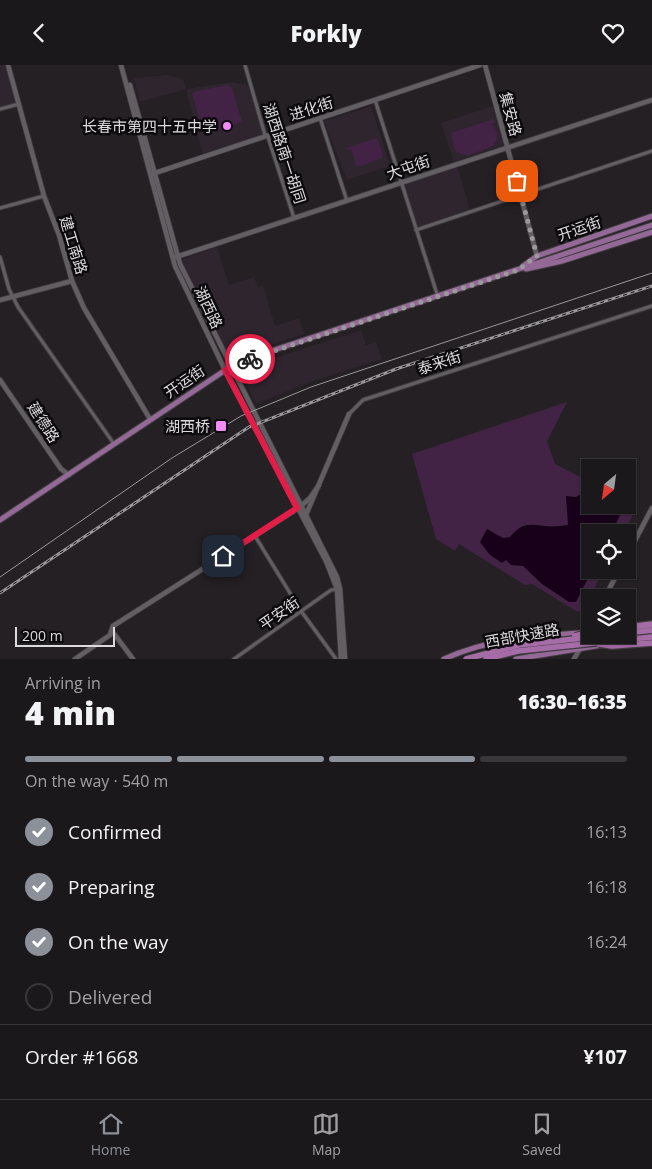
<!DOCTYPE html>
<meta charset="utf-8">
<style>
:root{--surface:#1b181b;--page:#282528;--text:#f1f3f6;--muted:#a0a0a3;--line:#39373a;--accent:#8c9099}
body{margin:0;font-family:"Open Sans","Noto Sans SC",sans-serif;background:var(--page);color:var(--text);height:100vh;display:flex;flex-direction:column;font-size:19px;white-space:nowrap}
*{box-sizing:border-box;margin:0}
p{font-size:16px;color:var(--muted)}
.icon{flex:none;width:28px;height:28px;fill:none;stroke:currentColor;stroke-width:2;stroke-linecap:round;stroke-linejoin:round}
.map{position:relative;height:594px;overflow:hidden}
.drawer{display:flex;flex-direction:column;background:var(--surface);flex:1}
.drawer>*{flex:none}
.needle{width:32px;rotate:209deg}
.fabs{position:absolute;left:581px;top:394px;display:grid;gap:10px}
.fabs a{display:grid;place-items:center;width:55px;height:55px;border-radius:0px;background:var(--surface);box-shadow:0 1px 4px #0004,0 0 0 1px var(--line);font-size:25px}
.scale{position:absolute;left:15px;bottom:12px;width:100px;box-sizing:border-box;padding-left:5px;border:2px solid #dddadd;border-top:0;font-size:14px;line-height:18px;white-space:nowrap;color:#dddadd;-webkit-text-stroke:4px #0c0a0c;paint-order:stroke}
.pin{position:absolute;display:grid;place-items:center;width:42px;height:42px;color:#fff;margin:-21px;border-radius:10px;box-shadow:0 2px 8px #0006}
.courier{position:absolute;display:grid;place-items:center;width:50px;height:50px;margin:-25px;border:4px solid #e11d48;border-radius:50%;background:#fff;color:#222;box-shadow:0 1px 6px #0007}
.headline em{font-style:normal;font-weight:800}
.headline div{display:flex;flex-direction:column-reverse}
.headline{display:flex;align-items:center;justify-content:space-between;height:85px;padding:0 25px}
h1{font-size:32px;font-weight:800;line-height:38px}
.bar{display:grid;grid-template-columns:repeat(4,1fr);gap:8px 5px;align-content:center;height:60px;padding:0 25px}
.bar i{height:6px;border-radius:4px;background:var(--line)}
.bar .current{background:var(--accent)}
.bar p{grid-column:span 4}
.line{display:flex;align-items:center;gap:12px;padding:0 25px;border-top:1px solid var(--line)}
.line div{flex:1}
ol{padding:0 25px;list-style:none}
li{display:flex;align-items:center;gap:15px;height:55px}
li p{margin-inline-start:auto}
li .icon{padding:5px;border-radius:50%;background:var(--accent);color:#fff;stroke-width:4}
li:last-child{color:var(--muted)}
li i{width:28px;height:28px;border:2px solid var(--line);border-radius:50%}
header{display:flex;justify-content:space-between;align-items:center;height:65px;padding:0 25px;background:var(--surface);font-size:22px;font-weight:800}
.dock{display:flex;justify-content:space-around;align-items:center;height:70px;border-top:1px solid var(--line);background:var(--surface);font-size:14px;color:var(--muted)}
.dock a{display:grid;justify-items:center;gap:2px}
.dock .current{color:var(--accent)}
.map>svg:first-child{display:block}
.built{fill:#2e252e}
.green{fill:#432345}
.water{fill:#18001a}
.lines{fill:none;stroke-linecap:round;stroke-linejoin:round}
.minor-casing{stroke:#3f3c3f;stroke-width:5}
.tertiary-casing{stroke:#3f3c3f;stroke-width:6}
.secondary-casing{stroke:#3f3c3f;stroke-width:6}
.primary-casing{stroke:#3f3c3f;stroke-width:7}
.trunk-casing{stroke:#3f3c3f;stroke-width:8}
.minor{stroke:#635e63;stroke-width:3}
.tertiary{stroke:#635e63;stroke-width:4.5}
.secondary{stroke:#635e63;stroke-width:4.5}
.primary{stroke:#956997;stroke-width:5}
.trunk{stroke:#a66ca8;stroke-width:5.5}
.tram{stroke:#9a979a;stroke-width:1}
.rail-casing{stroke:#9a979a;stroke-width:3}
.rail{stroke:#0c0a0c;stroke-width:1;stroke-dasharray:4;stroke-linecap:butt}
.trunk-bridge-casing{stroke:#3f3c3f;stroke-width:8;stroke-linecap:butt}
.trunk-bridge{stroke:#a66ca8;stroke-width:5.5}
.done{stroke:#9c999c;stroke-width:5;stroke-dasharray:0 9}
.route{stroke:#e11d48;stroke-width:6}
.poi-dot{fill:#f18bf5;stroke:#0c0a0c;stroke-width:2}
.labels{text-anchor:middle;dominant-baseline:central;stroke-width:5;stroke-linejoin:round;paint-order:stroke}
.street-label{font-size:15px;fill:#dddadd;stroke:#0c0a0c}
.poi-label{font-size:15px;fill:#dddadd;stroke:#0c0a0c;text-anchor:end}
</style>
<header><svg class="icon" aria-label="back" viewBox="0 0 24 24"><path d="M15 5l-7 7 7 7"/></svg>Forkly<svg class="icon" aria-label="heart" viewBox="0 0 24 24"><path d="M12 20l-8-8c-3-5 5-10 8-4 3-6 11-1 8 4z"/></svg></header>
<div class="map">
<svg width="652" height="594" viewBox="0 0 652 594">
<rect width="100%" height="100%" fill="#242024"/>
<g class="built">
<polygon points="0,0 6,0 17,38 0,42"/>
<polygon points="168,10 183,14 186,24 232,17 248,20 263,70 203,89 192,53 193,52 186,24 140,37 134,13"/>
<polygon points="371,41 390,101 347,115 324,56"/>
<polygon points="493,41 504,80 454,97 441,58"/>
<polygon points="457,100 470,145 418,162 403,119"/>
<polygon points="217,182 229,220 254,212 258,222 263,220 275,261 299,253 304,269 229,294 181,195"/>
<polygon points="361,265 366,280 376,277 382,294 313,316 256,339 240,307 263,297"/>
</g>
<g class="green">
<polygon points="228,20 232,23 242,57 204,70 192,29 197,26"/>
<path d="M494,54L495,58L491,59C498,66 500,73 493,81L467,91L455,86L451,68Z"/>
<polygon points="377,73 383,90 382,93 360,101 356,100 351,84 347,85 346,83"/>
<polygon points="567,337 547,376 555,399 590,417 590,440 628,440 628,437 637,442 624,467 590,468 590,505 604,505 582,547 576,546 532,519 525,520 459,479 455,486 436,474 412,389"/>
</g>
<path class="water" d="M586,426L590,433V440H618L621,448L612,467L590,468V505H592L576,537H569L542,519L523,501L511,500L506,495L502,498L490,490L480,477L487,464L503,473L510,472C522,458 528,459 544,461C552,462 561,461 568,460L566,431L576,432Z"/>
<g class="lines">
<g class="minor-casing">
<g id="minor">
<polyline points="245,0 265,70 268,72 294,153"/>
<polyline points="375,35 438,232"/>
<polyline points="0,44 19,39"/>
<polyline points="320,53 347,136"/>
<polyline points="0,143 44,131"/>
<polyline points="416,165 652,86"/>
<polyline points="0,192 9,224 18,242 114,379"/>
<polyline points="349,349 363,335 652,241"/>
<polyline points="255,471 301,546 336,594"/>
<polyline points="234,594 331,525 339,524"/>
</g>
</g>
<g class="tertiary-casing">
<g id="tertiary">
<polyline points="8,0 44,131 59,170 72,216 84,243 150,354"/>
<polyline points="485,0 537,191"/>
<polyline points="152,109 480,0"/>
<polyline points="176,192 652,35"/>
<polyline points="0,235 72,216"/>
<polyline points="0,315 61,404 69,410"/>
<polyline points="305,452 349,349"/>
<polyline points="628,489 652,443"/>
<polyline points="605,532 619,505"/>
<polyline points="112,566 133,594"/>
<polyline points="585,570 590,560"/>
<polyline points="75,594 110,570 113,561 300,442"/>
<polyline points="574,594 581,582"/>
</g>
</g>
<g class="secondary-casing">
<g id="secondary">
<polyline points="121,0 175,201 225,305 326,496 337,524 341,594"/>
<polyline points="130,20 180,199 337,512 340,524 345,594"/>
<polyline points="301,441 310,433 319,420"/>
</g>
</g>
<g class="primary-casing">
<g id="primary">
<polyline points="523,201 537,191 652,151"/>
<polyline points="526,204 562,196 652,167"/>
<polyline points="0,455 230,302 256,291 652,160"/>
<polyline points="638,563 652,562"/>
<path d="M444,594C488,574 532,571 580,568"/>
<polyline points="516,594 602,580"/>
</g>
</g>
<g class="trunk-casing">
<g id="trunk">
<polyline points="628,562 652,559"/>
<polyline points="628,568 652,566"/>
</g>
</g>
<use href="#minor" class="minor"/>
<use href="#tertiary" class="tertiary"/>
<use href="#secondary" class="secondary"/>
<use href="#primary" class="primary"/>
<use href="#trunk" class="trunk"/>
<polyline class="tram" points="0,512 172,393 241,351 311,322 652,208"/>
<g class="rail-casing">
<polyline id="rail" points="0,528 249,362 396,304 652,221"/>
</g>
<use href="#rail" class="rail"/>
<g class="trunk-bridge-casing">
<g id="trunk-bridge">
<polyline points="575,571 590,567"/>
<polyline points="599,579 612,581 652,578"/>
<polyline points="466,594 519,580 612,570"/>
<polyline points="486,594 518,586 652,572"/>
</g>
</g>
<use href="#trunk-bridge" class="trunk-bridge"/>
</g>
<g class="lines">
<polyline class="done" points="250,294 518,205 537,191 517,116"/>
<polyline class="route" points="223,491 297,443 225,305 250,294"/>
</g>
<g class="poi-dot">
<circle cx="227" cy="61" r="5"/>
<rect x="215" y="355" width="12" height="12" rx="2.5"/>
</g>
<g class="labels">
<g class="street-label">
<text transform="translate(311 43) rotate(-18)">进化街</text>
<text transform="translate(511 49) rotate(75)">集安路</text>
<text transform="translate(285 88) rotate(72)">湖西路南一胡同</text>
<text transform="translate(408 102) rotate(-19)">大屯街</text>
<text transform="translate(579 163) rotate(-19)">开运街</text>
<text transform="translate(74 180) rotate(73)">建工南路</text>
<text transform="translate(209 242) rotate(65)">湖西路</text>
<text transform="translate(439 297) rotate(-18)">泰来街</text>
<text transform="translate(184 316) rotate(-34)">开运街</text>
<text transform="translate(44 357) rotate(57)">建德路</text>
<text transform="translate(279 548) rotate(-35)">平安街</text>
<text transform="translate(522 570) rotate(-10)">西部快速路</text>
</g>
<g class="poi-label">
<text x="217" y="61">长春市第四十五中学</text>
<text x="210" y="361">湖西桥</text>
</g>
</g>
</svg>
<div class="fabs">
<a><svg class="needle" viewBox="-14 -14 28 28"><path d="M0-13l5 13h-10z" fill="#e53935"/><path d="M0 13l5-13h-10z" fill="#a0a0a3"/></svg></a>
<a><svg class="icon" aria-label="locate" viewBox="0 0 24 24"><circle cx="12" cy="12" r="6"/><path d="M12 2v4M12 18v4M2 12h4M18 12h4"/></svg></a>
<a><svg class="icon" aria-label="layers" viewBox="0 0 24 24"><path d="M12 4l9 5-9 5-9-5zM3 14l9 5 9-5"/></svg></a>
</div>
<div class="scale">200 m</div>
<div class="pin" style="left:517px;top:116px;background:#ea580c"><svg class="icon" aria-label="bag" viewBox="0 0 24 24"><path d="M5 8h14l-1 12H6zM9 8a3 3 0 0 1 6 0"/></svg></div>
<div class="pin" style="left:223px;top:491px;background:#1f2937"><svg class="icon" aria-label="home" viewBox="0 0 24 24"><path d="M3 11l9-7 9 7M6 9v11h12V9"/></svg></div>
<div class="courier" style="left:250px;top:294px"><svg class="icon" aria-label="bike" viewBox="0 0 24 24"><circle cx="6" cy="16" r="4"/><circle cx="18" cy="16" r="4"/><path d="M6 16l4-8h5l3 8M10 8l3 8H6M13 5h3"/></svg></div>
</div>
<section class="drawer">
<div class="headline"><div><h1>4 min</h1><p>Arriving in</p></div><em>16:30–16:35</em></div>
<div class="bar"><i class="current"></i><i class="current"></i><i class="current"></i><i></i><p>On the way · 540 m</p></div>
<ol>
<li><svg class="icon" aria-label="check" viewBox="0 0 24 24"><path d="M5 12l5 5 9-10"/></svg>Confirmed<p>16:13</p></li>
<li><svg class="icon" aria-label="check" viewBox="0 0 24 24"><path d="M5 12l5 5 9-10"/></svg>Preparing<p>16:18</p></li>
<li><svg class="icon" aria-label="check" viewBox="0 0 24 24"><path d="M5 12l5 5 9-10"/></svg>On the way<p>16:24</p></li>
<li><i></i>Delivered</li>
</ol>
<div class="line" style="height:65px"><div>Order #1668</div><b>¥107</b></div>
</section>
<nav class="dock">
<a class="current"><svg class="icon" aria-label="home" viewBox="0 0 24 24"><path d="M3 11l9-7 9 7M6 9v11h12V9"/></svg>Home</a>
<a><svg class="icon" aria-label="map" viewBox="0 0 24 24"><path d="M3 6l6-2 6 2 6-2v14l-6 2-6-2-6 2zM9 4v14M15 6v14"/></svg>Map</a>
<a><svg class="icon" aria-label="saved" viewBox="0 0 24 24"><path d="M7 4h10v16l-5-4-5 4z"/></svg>Saved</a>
</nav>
